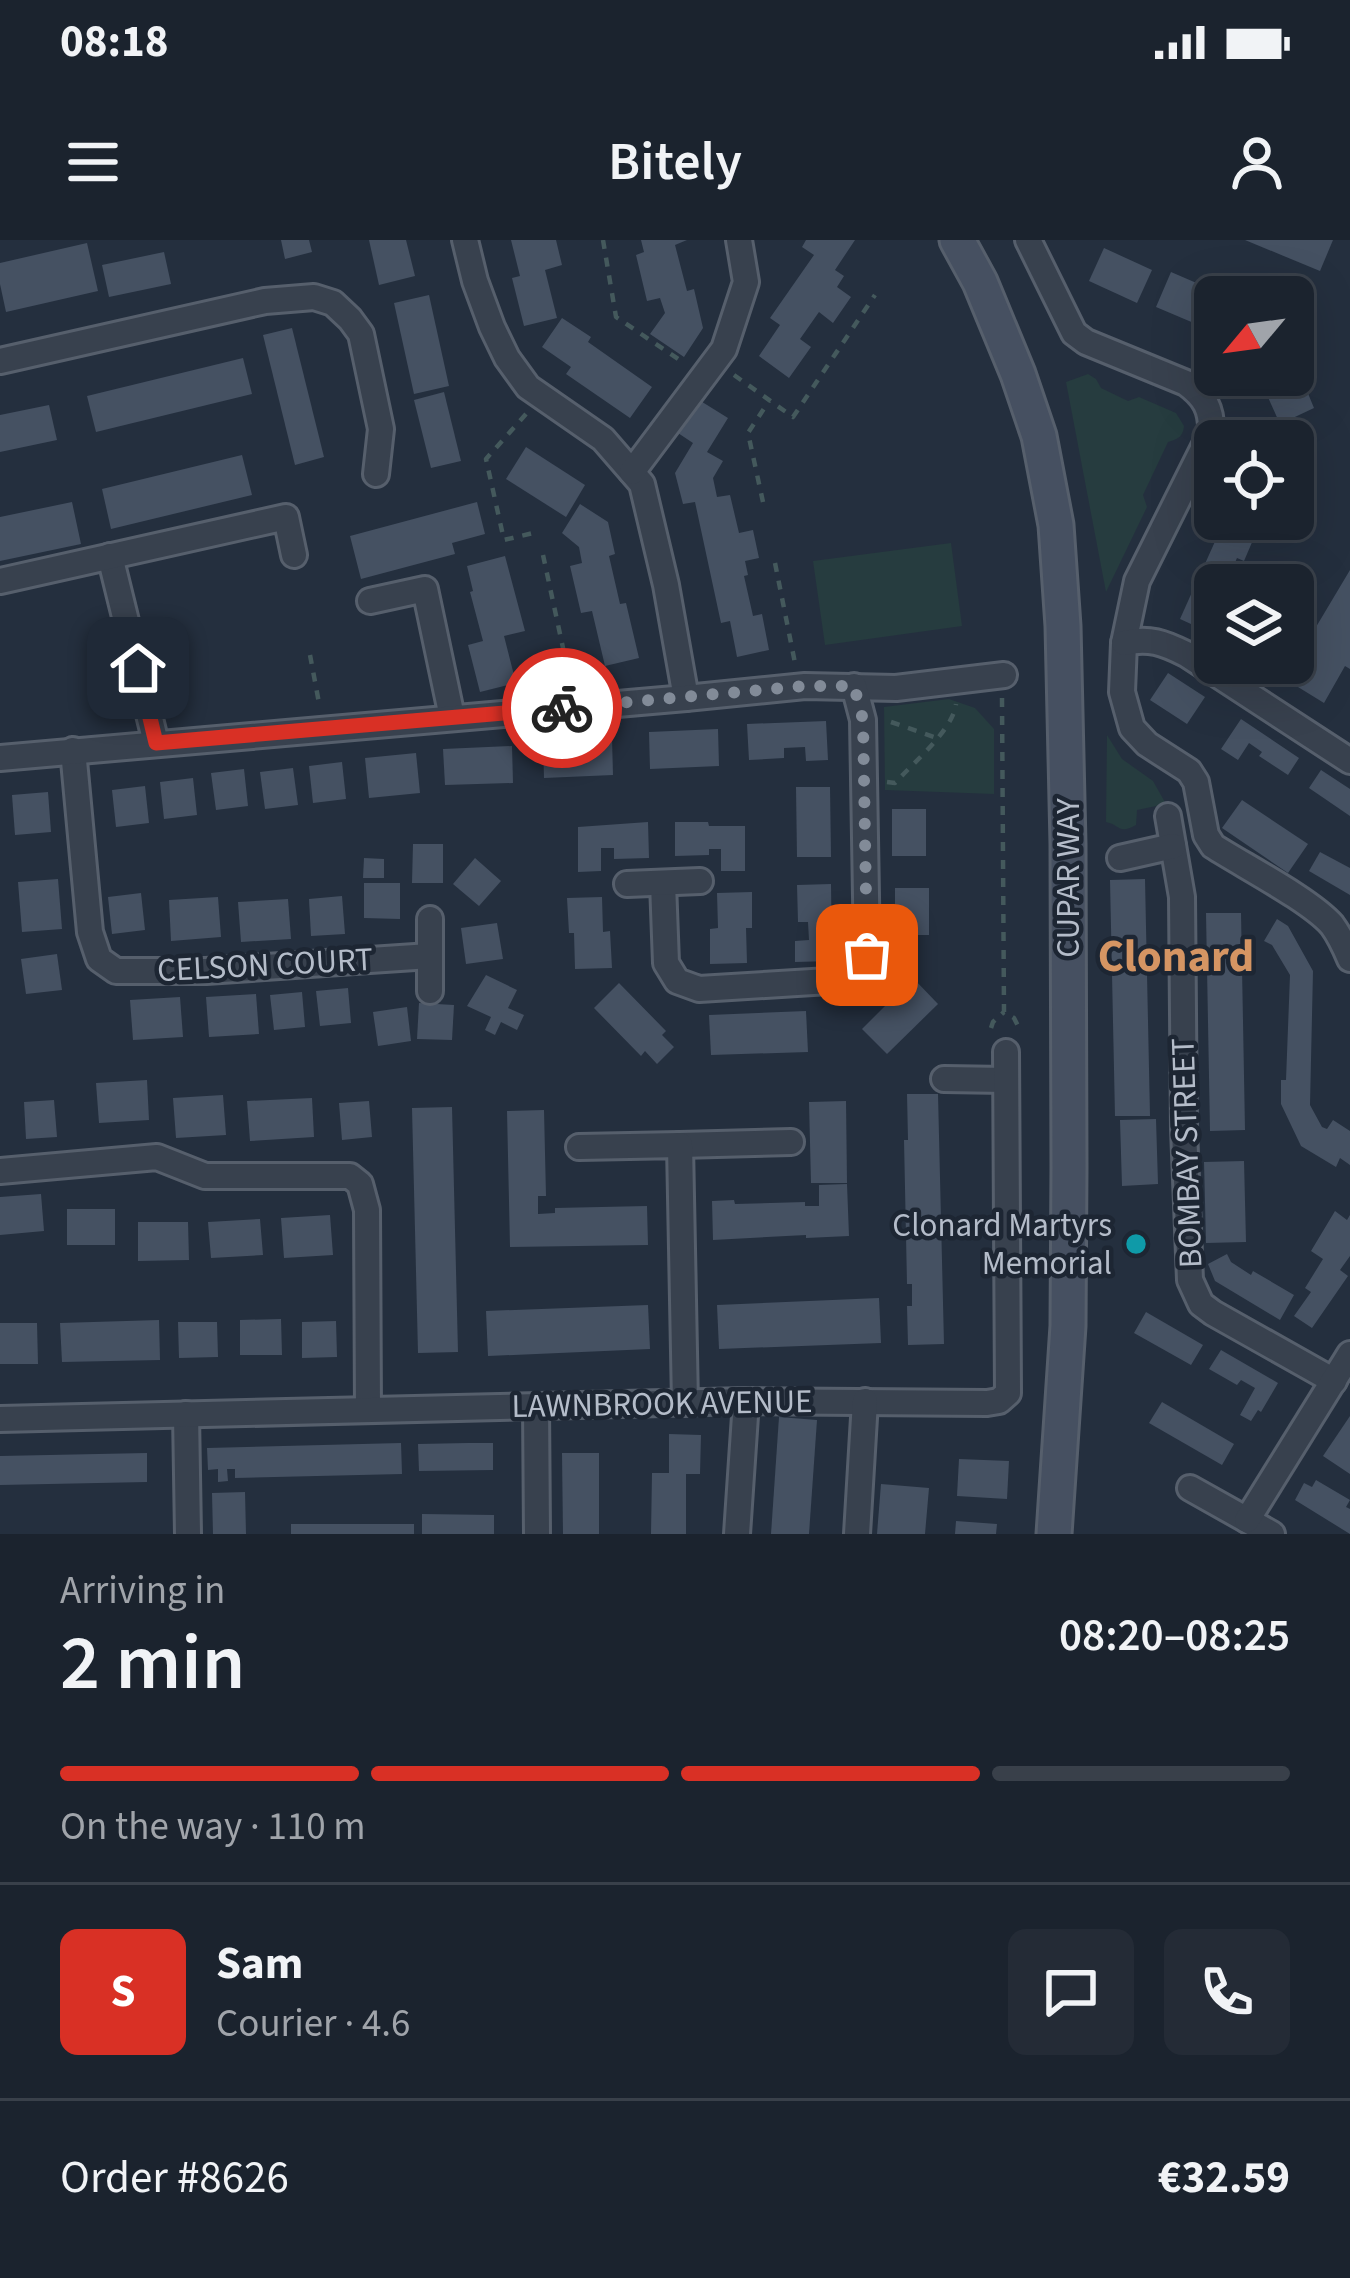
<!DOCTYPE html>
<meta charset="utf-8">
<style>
:root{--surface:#1b232e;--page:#242b36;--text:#f1f3f6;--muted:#a0a4aa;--line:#39404a;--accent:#d93025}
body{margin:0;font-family:"Source Sans 3",sans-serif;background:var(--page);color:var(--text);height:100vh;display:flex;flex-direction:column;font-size:45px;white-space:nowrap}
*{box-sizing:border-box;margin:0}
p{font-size:39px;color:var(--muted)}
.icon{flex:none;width:66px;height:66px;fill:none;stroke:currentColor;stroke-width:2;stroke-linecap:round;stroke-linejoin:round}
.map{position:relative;height:1294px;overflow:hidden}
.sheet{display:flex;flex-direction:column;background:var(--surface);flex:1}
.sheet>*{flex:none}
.needle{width:78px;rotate:241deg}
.tools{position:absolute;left:1194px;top:36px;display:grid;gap:24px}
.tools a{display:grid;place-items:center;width:120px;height:120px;border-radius:18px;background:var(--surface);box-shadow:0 12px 48px #0002,0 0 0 3px var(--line);font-size:60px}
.pin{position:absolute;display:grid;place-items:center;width:102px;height:102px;color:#fff;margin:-51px;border-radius:24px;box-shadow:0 6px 18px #0006}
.courier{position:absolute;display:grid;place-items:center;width:120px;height:120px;margin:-60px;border:9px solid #d93025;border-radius:50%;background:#fff;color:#222;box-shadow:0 3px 15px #0007}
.head em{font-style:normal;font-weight:600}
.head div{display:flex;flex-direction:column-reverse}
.head{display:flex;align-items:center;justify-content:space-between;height:204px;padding:0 60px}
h1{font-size:78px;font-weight:600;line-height:90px}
.bar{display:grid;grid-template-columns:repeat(4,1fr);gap:18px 12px;align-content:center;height:144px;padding:0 60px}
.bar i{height:15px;border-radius:9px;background:var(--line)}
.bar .on{background:var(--accent)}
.bar p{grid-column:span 4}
.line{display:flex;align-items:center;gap:30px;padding:0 60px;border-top:3px solid var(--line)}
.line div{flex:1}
.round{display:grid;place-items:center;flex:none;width:126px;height:126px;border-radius:18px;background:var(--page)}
.status{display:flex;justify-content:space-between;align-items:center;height:84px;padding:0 60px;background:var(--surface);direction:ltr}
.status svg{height:33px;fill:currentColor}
header{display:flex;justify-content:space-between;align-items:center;height:156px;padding:0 60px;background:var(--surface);font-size:54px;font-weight:600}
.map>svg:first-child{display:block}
.green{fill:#263c3f}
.building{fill:#455162}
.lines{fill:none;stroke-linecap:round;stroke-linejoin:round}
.street-casing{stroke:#565f6c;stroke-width:30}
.secondary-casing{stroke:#565f6c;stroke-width:39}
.path{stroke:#44595c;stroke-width:4.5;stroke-dasharray:9 9;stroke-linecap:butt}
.street{stroke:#38414e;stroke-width:24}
.secondary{stroke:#465061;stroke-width:33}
.done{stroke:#828b98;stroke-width:12;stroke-dasharray:0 21.6}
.route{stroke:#d93025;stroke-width:15}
.culture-dot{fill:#0f9aa8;stroke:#1d2633;stroke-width:4.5}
.labels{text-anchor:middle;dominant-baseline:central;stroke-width:9;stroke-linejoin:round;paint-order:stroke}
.street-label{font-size:33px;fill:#b4bcc9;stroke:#1d2633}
.poi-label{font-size:33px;fill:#b4bcc9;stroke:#1d2633;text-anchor:end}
.district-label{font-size:45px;font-weight:bold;fill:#d59563;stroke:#1d2633}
</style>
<div class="status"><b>08:18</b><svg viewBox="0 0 49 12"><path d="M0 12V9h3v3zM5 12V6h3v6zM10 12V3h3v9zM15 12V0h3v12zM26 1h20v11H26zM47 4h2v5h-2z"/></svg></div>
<header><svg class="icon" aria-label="menu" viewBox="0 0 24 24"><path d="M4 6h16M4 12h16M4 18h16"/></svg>Bitely<svg class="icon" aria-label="person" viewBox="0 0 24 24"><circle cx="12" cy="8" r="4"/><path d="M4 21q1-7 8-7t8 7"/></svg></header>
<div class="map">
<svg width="1350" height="1294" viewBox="0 0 1350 1294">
<rect width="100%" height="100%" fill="#242f3e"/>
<g class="green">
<path d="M1088,134L1096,139L1101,148L1128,161L1139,157L1176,173L1184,186C1183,197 1178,199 1168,202L1143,255L1147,267L1106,352L1066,142Z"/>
<polygon points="951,303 962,386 825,405 813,321"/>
<polygon points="949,459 975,468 994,489 994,554 885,550 884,467"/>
<path d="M1107,495L1122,519L1153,541L1166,564L1137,570L1136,585C1118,595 1121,585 1106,582Z"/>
</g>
<g class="building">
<polygon points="281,0 309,0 312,12 285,19"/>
<polygon points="369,0 406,0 415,36 379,45"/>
<polygon points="511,0 556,0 562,25 545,30 557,78 524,86 512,38 520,36"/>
<polygon points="641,0 687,0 675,5 687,51 694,49 703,88 684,117 650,94 665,73 660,58 647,61 636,15 644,12"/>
<polygon points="806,0 855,0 835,30 844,36 837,47 851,57 833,83 819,72 800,99 811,107 789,138 759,116 780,85 770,78 814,15 802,7"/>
<polygon points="1245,0 1333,0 1320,31"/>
<polygon points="87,3 98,51 6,72 0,44 0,23"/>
<polygon points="1104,8 1152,30 1137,63 1089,41"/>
<polygon points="164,12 171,44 109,57 102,25"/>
<polygon points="1171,32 1229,57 1215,57 1215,92 1156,67"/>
<polygon points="429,55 449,146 414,154 394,63"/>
<polygon points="562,78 591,97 588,102 652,147 630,178 566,134 571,127 542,107"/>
<polygon points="292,88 324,217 295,225 263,95"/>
<polygon points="1293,117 1314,168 1280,184 1258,135 1293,135"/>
<polygon points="243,118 252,154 96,192 87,156"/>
<polygon points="444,152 461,221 431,228 414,160"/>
<polygon points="699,160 728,178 707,212 723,221 713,238 717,257 730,255 739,293 753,290 759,318 745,321 748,335 744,336 753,376 762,374 769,410 737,417 730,381 721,383 695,262 683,264 675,233 693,203 678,193"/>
<polygon points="49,165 57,200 0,212 0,175"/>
<polygon points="526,207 585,245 566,277 506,239"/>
<polygon points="242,215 252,255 111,289 102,249"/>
<polygon points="72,262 81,304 0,321 0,277"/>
<polygon points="477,262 485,294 452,303 455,314 361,339 350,296"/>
<polygon points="580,264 608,282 615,314 609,316 620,364 626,363 639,418 605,426 592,371 581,373 570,326 582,323 579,307 562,293"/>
<polygon points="1222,286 1253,300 1244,321 1237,318 1225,345 1218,345 1199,337"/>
<polygon points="505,316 525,391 504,396 516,443 480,452 468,405 483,401 470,352 473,351 467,326"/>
<polygon points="1350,330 1350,429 1345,426 1324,463 1285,439"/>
<polygon points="1197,341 1215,350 1215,395 1180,379"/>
<polygon points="1168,433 1205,457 1187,484 1150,460"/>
<polygon points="1241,479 1299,518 1288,535 1259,516 1262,512 1249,503 1238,520 1221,509"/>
<polygon points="826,481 828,520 806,521 805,507 784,508 784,518 749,520 747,484"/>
<polygon points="718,489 719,526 650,529 649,492"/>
<polygon points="612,498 613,535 544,538 543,501"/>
<polygon points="512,506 513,543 445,545 443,509"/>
<polygon points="416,513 420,553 369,558 365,518"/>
<polygon points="342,522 346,559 313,563 309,526"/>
<polygon points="293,528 298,565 265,569 260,532"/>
<polygon points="244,529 248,566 216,570 211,533"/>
<polygon points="1321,530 1350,549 1350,576 1309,548"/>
<polygon points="193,538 197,575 164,579 160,542"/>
<polygon points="145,546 149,583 116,587 112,550"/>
<polygon points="796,547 830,547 831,617 797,617"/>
<polygon points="48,552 51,592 15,595 12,555"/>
<polygon points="1242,560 1308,604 1288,633 1222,588"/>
<rect x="892" y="569" width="34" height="47"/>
<polygon points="648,582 649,618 614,619 614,608 601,608 601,631 578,632 578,587"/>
<polygon points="675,582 708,582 709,586 745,586 745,631 721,631 721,609 709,609 709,615 675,616"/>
<polygon points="413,604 443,604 443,643 412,643"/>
<polygon points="1320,612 1350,628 1350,655 1309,631"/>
<polygon points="364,618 384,619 384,638 363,638"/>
<polygon points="475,618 501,641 479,666 453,644"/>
<polygon points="58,639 62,689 22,692 18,642"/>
<polygon points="1145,639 1150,876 1115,876 1110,640"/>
<polygon points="364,643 400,643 400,679 364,678"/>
<polygon points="831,644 832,721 795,722 795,701 809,700 808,682 798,682 797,645"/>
<rect x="895" y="648" width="34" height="47"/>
<polygon points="752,652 752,688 746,688 747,723 710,724 710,689 718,688 717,653"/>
<polygon points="141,653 145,690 112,694 108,657"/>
<polygon points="342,656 345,694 311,696 309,659"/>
<polygon points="218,657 221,697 171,701 169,660"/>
<polygon points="602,657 603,692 610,691 612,728 575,729 574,693 569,693 567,658"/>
<polygon points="288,659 291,699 241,702 238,662"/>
<polygon points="1206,673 1241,673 1245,890 1210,891"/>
<polygon points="1277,679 1288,686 1313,731 1310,865 1322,887 1327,889 1333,880 1350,891 1350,925 1340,918 1336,927 1301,906 1281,864 1281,840 1286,840 1290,735 1272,705 1264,701"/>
<polygon points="497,683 503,719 466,724 461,688"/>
<polygon points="57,714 62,750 26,754 21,719"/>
<polygon points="486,735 517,750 508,768 524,775 517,790 501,782 495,795 485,790 491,777 467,766"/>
<polygon points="913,738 938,764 887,814 862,789"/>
<polygon points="619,743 666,791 662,795 674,807 657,824 645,811 641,816 594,768"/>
<polygon points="348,748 351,783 320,786 316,751"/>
<polygon points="302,752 305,787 274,790 270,755"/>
<polygon points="256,754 259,794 209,797 206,757"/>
<polygon points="180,757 183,797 133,800 130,760"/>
<polygon points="419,763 454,765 452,800 417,799"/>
<polygon points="407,767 411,801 378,806 373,772"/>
<polygon points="806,771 808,812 711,815 709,775"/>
<polygon points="147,840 149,880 99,883 96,843"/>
<polygon points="907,854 938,854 944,1104 908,1105 907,1066 912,1066 912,1044 907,1044 904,900 908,900"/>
<polygon points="223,855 226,895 176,898 173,858"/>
<polygon points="312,858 314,897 250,901 247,861"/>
<polygon points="54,860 57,897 26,899 24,862"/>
<polygon points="369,861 372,897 342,900 339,863"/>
<polygon points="846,861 847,943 811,943 809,862"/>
<polygon points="452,867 458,1112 418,1113 412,868"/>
<polygon points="544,870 546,956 538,956 538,974 555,973 555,968 647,966 648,1005 510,1007 507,871"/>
<polygon points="1156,879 1158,944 1122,946 1120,880"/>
<polygon points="1244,921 1246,1002 1206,1003 1204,922"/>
<polygon points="847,944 849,996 806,998 806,995 713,1000 712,961 734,960 735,964 805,962 805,966 819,966 819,945"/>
<polygon points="41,954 44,991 0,995 0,957"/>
<rect x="67" y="969" width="48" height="36"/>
<polygon points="1335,971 1347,980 1350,975 1350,1016 1340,1030 1348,1036 1312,1088 1294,1076 1311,1052 1305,1048 1323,1019 1311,1011"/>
<polygon points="330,975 333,1015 284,1018 281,978"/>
<polygon points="260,979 263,1015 211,1018 208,982"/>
<polygon points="138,982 188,982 189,1020 138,1021"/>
<polygon points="1227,1014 1231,1022 1251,1035 1253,1031 1294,1055 1280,1080 1215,1041 1208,1024"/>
<polygon points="879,1058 881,1103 719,1109 717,1065"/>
<polygon points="648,1065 650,1109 488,1116 486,1071"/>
<polygon points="1146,1072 1203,1105 1191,1125 1134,1093"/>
<polygon points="281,1079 282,1115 240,1115 240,1080"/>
<polygon points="159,1080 160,1120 62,1122 60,1083"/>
<polygon points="336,1081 337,1117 302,1118 302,1082"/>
<polygon points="178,1082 217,1082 218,1117 179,1118"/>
<polygon points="0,1083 37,1083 38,1124 0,1124"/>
<polygon points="1221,1110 1278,1143 1261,1172 1258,1170 1251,1181 1240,1175 1255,1148 1241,1140 1237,1145 1209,1129"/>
<polygon points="1162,1162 1234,1204 1222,1225 1149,1183"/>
<polygon points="1350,1176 1350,1234 1323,1216"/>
<polygon points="779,1177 817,1180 809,1294 771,1294"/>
<polygon points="669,1194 701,1195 700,1234 686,1234 686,1294 651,1294 652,1233 669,1233"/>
<polygon points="401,1203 402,1234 235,1238 235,1229 227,1229 228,1241 218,1242 218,1229 208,1230 207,1208"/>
<polygon points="468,1203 493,1203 493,1230 419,1231 418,1204"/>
<polygon points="147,1213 147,1242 0,1245 0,1216"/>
<polygon points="562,1213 599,1213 599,1294 563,1294"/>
<polygon points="959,1219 1009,1221 1007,1259 957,1256"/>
<polygon points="1316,1240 1350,1260 1346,1267 1350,1269 1350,1294 1295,1260 1304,1243 1312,1247"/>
<polygon points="881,1244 929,1248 925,1294 877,1294"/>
<polygon points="245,1252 246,1294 213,1294 212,1253"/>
<polygon points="422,1274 494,1275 494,1294 422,1294"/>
<polygon points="956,1281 997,1284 996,1294 955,1294"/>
<rect x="291" y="1284" width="123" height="10"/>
</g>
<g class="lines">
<g class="street-casing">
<g id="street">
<polyline points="465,0 475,41 492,87 507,118 528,147 603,199 642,244 666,345 686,458"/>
<path d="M1028,0L1074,93L1086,102L1186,143C1205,157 1212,169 1211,193L1137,341L1124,403L1122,452L1132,488L1147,504L1189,531L1196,542L1206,595L1213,606C1244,626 1310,660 1332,685C1340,696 1345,707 1350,719"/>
<polyline points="0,121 265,61 314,57 333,63 350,79 361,94 381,189 376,234"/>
<polyline points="632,232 724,109 746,42 739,0"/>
<polyline points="110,316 156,503"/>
<polyline points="0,341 286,277 294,315"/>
<polyline points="370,361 425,349 452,477"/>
<path d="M1124,403C1149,397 1164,403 1186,414L1350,521"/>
<polyline points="73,510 90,692 99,719 116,731 206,731 430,716"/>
<polyline points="0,518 686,458 805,446 896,448 1004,435"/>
<polyline points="1168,576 1182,657 1184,889 1190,1040 1201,1064 1213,1073 1334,1141"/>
<polyline points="1120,618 1173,606"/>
<polyline points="663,643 666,723 677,741 699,749 845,740 859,732 867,715 863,480 854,446"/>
<polyline points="627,644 700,641"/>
<polyline points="430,679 430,751"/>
<polyline points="944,839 1006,840"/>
<polyline points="680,905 791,902"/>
<polyline points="579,907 680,905 685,1163"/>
<polyline points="0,931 157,917 205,936 350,936 360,944 367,970 368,1170"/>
<polyline points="536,1166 537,1294"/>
<polyline points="186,1174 188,1294"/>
<polyline points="0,1179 746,1161 987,1163 999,1161 1008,1153 1006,812"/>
<polyline points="1190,1248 1272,1294"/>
<polyline points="1247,1280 1350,1114"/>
<polyline points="737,1294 746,1161"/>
<polyline points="857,1294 865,1161"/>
</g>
</g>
<g class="secondary-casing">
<polyline id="secondary" points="957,0 980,42 1018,134 1039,196 1056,285 1063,386 1068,604 1069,928 1068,1086 1054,1294"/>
</g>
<g class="path">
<polyline points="603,0 616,77 684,123"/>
<polyline points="734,135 793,177 875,55"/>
<polyline points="526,174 486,219 504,300 533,293"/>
<polyline points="763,262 748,193 769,161"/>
<polyline points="543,315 571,445"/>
<polyline points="775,323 795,423"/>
<polyline points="310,415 319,463"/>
<polyline points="1002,458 1004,772 1014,778 1019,788"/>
<polyline points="891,482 937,498"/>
<path d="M887,542L895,543C913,523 953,490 956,464"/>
<polyline points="991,788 993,782 1004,772"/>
</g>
<use href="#street" class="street"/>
<use href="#secondary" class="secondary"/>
</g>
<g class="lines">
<polyline class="done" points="562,468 805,446 854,446 863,480 867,715"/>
<polyline class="route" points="138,428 156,503 562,468"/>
</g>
<circle class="culture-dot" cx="1136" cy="1004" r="12"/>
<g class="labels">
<g class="street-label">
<text transform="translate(1068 638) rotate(-90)">CUPAR WAY</text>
<text transform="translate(265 725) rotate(-3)">CELSON COURT</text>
<text transform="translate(1187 913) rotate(-92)">BOMBAY STREET</text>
<text transform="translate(662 1164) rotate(-1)">LAWNBROOK AVENUE</text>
</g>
<g class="poi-label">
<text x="1112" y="985">Clonard Martyrs<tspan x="1112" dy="38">Memorial</tspan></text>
</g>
<g class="district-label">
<text x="1176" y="717">Clonard</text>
</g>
</g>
</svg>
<div class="tools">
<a><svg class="needle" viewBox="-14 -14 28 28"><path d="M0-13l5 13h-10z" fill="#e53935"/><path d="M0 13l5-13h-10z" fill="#a0a4aa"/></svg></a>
<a><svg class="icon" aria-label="locate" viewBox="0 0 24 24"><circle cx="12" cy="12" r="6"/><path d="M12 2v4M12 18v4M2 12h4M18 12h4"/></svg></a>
<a><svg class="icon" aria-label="layers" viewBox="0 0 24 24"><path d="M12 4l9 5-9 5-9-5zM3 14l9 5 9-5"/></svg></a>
</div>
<div class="pin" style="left:867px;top:715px;background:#ea580c"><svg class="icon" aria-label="bag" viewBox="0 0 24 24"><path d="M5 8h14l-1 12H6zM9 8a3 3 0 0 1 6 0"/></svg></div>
<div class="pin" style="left:138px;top:428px;background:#1f2937"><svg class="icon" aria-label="home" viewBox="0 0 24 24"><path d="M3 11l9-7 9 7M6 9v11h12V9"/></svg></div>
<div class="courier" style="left:562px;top:468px"><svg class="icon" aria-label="bike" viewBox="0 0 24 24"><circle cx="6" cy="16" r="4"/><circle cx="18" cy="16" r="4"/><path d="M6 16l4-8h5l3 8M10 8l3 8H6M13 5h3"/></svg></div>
</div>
<section class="sheet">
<div class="head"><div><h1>2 min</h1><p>Arriving in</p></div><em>08:20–08:25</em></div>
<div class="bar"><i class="on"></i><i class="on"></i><i class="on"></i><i></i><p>On the way · 110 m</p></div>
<div class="line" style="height:216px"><b class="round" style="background:var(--accent);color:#fff">S</b><div><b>Sam</b><p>Courier · 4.6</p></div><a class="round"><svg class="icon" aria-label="chat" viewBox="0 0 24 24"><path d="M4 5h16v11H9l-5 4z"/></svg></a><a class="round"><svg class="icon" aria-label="phone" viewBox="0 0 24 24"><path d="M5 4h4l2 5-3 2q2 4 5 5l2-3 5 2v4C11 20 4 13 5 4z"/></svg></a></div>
<div class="line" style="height:156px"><div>Order #8626</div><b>€32.59</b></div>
</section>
